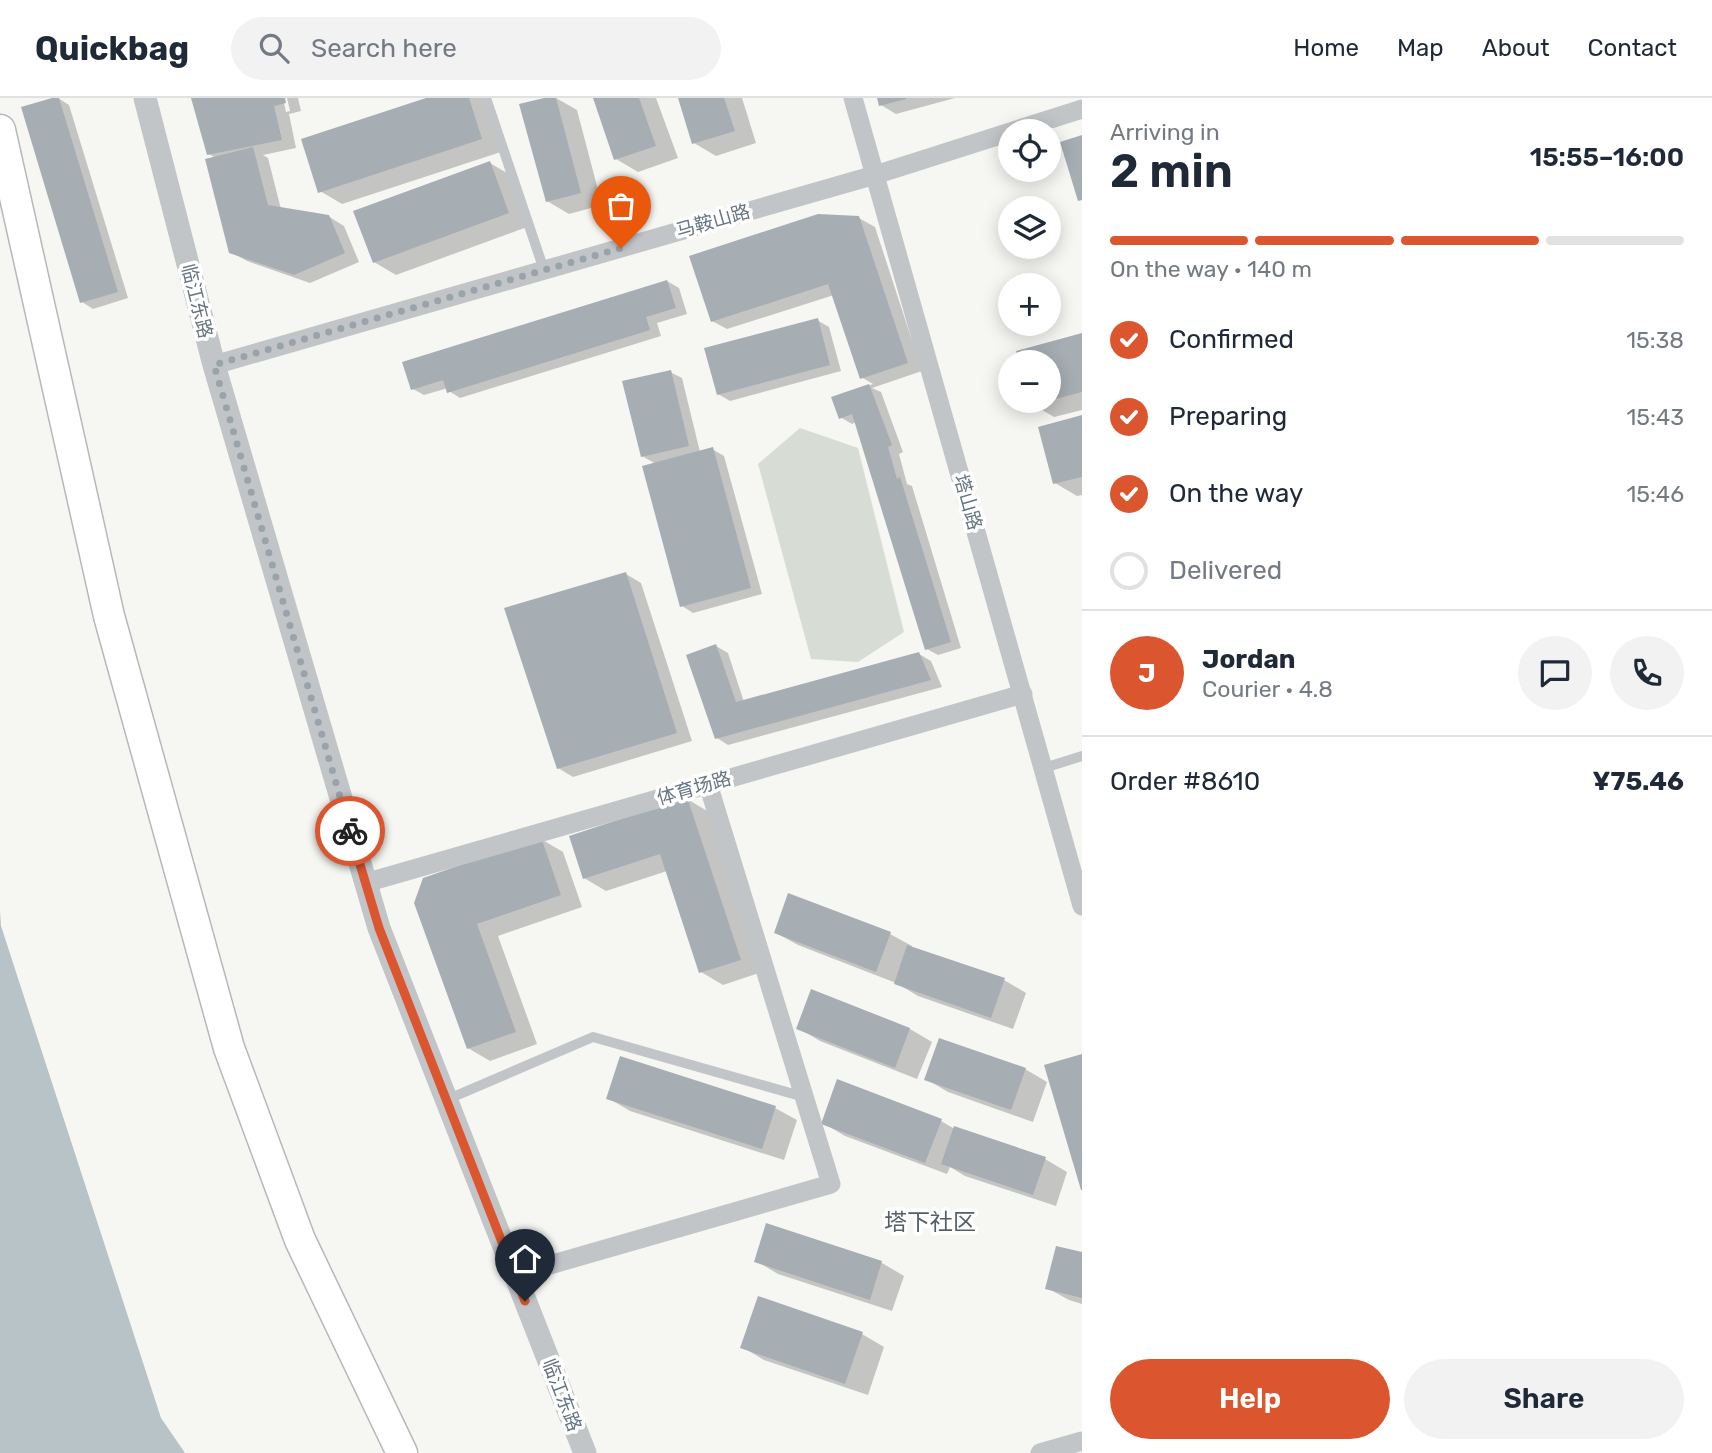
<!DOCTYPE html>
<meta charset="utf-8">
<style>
:root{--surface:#fff;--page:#f2f2f3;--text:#1f2937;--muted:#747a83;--line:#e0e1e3;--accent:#db552e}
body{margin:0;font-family:Rubik,"Noto Sans SC",sans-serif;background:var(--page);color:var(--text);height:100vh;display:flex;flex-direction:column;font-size:26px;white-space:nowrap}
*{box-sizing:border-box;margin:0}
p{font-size:23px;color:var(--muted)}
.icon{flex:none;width:38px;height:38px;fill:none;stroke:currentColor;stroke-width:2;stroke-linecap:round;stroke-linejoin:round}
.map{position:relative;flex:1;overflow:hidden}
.side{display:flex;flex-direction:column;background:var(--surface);width:630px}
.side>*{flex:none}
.tools{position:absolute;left:998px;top:21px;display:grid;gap:14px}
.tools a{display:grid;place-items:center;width:63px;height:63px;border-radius:50%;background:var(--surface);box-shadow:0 4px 18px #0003;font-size:35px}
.pin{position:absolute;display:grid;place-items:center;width:60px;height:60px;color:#fff;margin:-72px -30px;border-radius:50% 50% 50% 0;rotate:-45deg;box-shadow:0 0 7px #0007}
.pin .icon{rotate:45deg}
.courier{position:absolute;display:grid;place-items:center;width:70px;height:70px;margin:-35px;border:5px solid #db552e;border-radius:50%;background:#fff;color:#222;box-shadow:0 2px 9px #0007}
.summary em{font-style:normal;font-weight:600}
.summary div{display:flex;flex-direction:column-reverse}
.summary{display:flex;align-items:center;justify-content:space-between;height:119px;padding:0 28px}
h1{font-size:46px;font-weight:600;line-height:52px}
.bar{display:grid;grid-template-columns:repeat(4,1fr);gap:10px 7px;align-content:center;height:84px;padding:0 28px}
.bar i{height:9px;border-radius:5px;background:var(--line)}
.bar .on{background:var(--accent)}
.bar p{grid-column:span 4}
.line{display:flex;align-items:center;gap:18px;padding:0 28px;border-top:2px solid var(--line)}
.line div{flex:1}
.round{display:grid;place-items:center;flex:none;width:74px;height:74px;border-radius:37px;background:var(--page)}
ol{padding:0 28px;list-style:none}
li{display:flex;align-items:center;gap:21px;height:77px}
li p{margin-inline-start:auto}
li .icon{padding:7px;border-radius:50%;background:var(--accent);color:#fff;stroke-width:4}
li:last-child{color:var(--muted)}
li i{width:38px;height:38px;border:4px solid var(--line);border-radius:50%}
.button{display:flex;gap:14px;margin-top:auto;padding:14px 28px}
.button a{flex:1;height:80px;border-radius:42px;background:var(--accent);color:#fff;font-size:28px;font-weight:600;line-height:80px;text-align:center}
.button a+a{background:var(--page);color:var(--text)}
header{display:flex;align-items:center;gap:42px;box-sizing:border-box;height:98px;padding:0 35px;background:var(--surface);border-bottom:2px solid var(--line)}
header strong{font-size:33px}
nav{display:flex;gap:38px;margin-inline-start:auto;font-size:24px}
.search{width:490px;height:63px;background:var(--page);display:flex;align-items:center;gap:18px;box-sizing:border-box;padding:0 24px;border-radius:38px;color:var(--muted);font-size:26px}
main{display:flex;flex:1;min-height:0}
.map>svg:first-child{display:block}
.green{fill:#d7ddd4}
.water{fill:#b8c3c7}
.shadow{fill:#0003}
.building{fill:#a6aeb3}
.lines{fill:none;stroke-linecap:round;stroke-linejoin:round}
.primary-casing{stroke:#b4b9bc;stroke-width:33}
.service{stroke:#c1c5c8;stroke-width:10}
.minor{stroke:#c1c5c8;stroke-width:19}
.tertiary{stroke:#c1c5c8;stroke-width:23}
.primary{stroke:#fff;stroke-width:30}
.done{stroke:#98a3aa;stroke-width:7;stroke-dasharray:0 12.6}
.route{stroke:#db552e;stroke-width:9}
.labels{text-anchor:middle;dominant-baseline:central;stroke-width:7;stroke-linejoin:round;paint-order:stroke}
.street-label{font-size:19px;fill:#667682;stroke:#fff}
.quarter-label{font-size:23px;fill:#545f68;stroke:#fff}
</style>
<header>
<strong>Quickbag</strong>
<div class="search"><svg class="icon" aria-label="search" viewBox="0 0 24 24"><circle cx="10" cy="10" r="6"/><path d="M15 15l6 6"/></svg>Search here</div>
<nav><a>Home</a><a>Map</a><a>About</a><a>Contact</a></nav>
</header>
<main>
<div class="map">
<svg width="1082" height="1355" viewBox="0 0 1082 1355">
<rect width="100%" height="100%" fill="#f6f6f3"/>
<polygon class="green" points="800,330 858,350 904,534 858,564 811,561 758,366"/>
<polygon class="water" points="0,813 1,828 161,1320 185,1355 0,1355"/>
<g class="shadow">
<polygon points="58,0 69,7 128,200 93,211 82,204"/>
<polygon points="193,0 283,0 286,14 290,13 287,0 298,0 301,13 289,16 296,50 263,57 268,60 281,111 328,118 344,128 359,164 310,185 247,163 231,154 216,60 209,56"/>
<polygon points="432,0 483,0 504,53 342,106 320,93"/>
<polygon points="551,0 556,0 577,12 602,107 569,116 547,103"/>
<polygon points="594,0 656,0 678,60 638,74 616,61"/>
<polygon points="680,0 742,0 756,45 716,58 694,45"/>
<polygon points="879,0 955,0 896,16 881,7"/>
<polygon points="490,65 512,78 530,128 396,177 374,164"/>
<polygon points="859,120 875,129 922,273 872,290 881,294 903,354 899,356 907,386 912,388 961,550 938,557 927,551 856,324 852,326 840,319 834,300 873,286 861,279 834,197 727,231 712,223"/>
<polygon points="667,183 679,190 687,216 657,225 661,238 460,300 449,293 448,290 424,297 413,291"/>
<polygon points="817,222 829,229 841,273 730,303 718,296"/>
<polygon points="1082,237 1082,312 1054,319 1032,306 1031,303 1048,303 1048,264 1021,264 1018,255"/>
<polygon points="670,274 682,280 700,354 712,351 724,358 762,496 693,515 682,508 656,366 642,358"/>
<polygon points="1082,319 1082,397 1077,398 1055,385"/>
<polygon points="626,476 641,485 692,643 573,679 558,670"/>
<polygon points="716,548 728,555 744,604 919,556 931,563 942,589 728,647 717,640"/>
<polygon points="687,701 709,714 762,874 723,887 701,874 667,773 606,793 584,780"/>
<polygon points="541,741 563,754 582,809 498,838 537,946 490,963 468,950 416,805"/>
<polygon points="776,835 890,836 912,848 912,850 1004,882 1026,895 1013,931 918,898 896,885 798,847"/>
<polygon points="812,893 910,931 932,944 917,981 820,943 798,930"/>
<polygon points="1025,971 1047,984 1033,1024 948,994 926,981"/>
<polygon points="608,1000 775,1010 797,1022 784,1062 630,1013"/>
<polygon points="941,1023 953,1030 1045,1061 1067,1074 1056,1108 965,1078 950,1069 947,1076 845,1038 823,1025"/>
<polygon points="767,1127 882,1165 904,1178 892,1213 778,1176 756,1163"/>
<polygon points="1082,1156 1082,1206 1069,1202 1047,1190"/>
<polygon points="759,1200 862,1236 884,1249 868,1297 764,1262 742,1249"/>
</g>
<g class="building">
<polygon points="52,0 59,0 118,194 80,205 21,9"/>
<polygon points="191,0 285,0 286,5 274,8 282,42 207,57"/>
<polygon points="426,0 469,0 482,41 318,95 301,41"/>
<polygon points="544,0 556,0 581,95 546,104 519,6"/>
<polygon points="593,0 639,0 656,48 614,62"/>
<polygon points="678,0 724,0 735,33 692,46"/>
<polygon points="877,0 906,0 906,1 879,8"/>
<polygon points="1082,37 1082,102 1078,103 1060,44"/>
<polygon points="253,49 268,107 329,117 345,155 294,177 229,155 205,61"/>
<polygon points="490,63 509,115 373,165 353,113"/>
<polygon points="818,116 859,118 908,265 860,281 828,186 711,224 689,158"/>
<polygon points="667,182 676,210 646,219 650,232 447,295 443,282 411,292 402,264"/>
<polygon points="818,220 830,267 717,297 704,250"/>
<polygon points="1082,235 1082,294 1048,303 1048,264 1019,264 1016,253"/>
<polygon points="671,272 689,348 641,359 622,283"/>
<polygon points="869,286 892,347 888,349 897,381 900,379 951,544 925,552 852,316 839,321 831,299"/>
<polygon points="1082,317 1082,379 1053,386 1038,329"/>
<polygon points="713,349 751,490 680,509 642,368"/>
<polygon points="626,474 677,635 557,671 504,510"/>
<polygon points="716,546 736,604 919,554 931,582 715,641 686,557"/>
<polygon points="687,699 741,862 699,875 660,756 583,781 569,738"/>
<polygon points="541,739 561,797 477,826 516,934 467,951 414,805 423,780"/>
<polygon points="788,795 891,834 876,874 774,835"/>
<polygon points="907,847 1005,880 991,920 894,886"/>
<polygon points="811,891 910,930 895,970 796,931"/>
<polygon points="939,940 1026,970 1011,1012 924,982"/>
<polygon points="1082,956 1082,1092 1081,1092 1044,967"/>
<polygon points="620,958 776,1008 762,1051 606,1001"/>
<polygon points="837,981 942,1021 925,1065 821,1026"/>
<polygon points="954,1028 1046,1059 1033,1097 941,1066"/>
<polygon points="766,1125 882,1163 870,1202 754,1164"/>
<polygon points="1056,1148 1082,1154 1082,1200 1045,1191"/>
<polygon points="758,1198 863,1234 845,1286 740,1250"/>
</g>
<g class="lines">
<g class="primary-casing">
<polyline id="primary" points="0,32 109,518 229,950 300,1142 402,1355"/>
</g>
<g class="service">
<polyline points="486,0 544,172"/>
<polyline points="1044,670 1082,658"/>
<polyline points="446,1002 593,939 804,999"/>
</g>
<g class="minor">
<polyline points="853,0 1082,808"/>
<polyline points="1013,33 1082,11"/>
<polyline points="214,267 875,77 1010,34"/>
<polyline points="365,785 1023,596"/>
<polyline points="515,1177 831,1086 708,686"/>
<polyline points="1040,1355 1082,1343"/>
</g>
<polyline class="tertiary" points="145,0 214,267 379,830 585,1355"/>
<use href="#primary" class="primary"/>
</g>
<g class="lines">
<polyline class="done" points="350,733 214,267 621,150"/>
<polyline class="route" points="350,733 379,830 525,1203"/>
</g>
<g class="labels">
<g class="street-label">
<text transform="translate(713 123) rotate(-16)">马鞍山路</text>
<text transform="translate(197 203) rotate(76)">临江东路</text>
<text transform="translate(968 404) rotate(74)">塔山路</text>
<text transform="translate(694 690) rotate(-16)">体育场路</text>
<text transform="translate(562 1297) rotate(69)">临江东路</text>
</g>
<g class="quarter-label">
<text x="930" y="1124">塔下社区</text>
</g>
</g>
</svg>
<div class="tools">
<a><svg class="icon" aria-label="locate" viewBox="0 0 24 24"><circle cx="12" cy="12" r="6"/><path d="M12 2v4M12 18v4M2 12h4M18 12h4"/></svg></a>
<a><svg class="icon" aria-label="layers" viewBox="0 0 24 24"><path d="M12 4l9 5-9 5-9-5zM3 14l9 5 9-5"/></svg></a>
<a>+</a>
<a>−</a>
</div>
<div class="pin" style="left:621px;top:150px;background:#ea580c"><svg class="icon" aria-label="bag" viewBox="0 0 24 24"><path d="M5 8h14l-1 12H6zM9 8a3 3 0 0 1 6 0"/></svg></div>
<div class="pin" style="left:525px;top:1203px;background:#1f2937"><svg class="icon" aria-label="home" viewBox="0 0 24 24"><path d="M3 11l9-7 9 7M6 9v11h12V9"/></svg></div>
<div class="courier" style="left:350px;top:733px"><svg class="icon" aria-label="bike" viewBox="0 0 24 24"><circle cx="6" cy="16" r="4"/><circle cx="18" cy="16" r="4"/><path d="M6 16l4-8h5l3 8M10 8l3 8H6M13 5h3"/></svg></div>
</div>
<section class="side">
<div class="summary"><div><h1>2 min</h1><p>Arriving in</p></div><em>15:55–16:00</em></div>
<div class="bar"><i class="on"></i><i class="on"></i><i class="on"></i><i></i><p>On the way · 140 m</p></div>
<ol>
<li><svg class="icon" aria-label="check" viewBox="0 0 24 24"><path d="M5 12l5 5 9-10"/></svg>Confirmed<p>15:38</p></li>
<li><svg class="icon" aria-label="check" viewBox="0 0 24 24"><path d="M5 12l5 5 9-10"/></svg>Preparing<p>15:43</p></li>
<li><svg class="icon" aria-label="check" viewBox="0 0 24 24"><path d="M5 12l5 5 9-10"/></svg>On the way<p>15:46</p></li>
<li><i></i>Delivered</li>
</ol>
<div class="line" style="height:126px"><b class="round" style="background:var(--accent);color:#fff">J</b><div><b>Jordan</b><p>Courier · 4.8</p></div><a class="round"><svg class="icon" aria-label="chat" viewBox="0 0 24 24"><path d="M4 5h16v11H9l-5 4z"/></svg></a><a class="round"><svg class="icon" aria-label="phone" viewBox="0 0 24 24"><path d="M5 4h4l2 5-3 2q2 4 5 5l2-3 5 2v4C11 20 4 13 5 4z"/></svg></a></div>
<div class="line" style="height:91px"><div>Order #8610</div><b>¥75.46</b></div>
<div class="button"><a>Help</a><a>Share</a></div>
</section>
</main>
